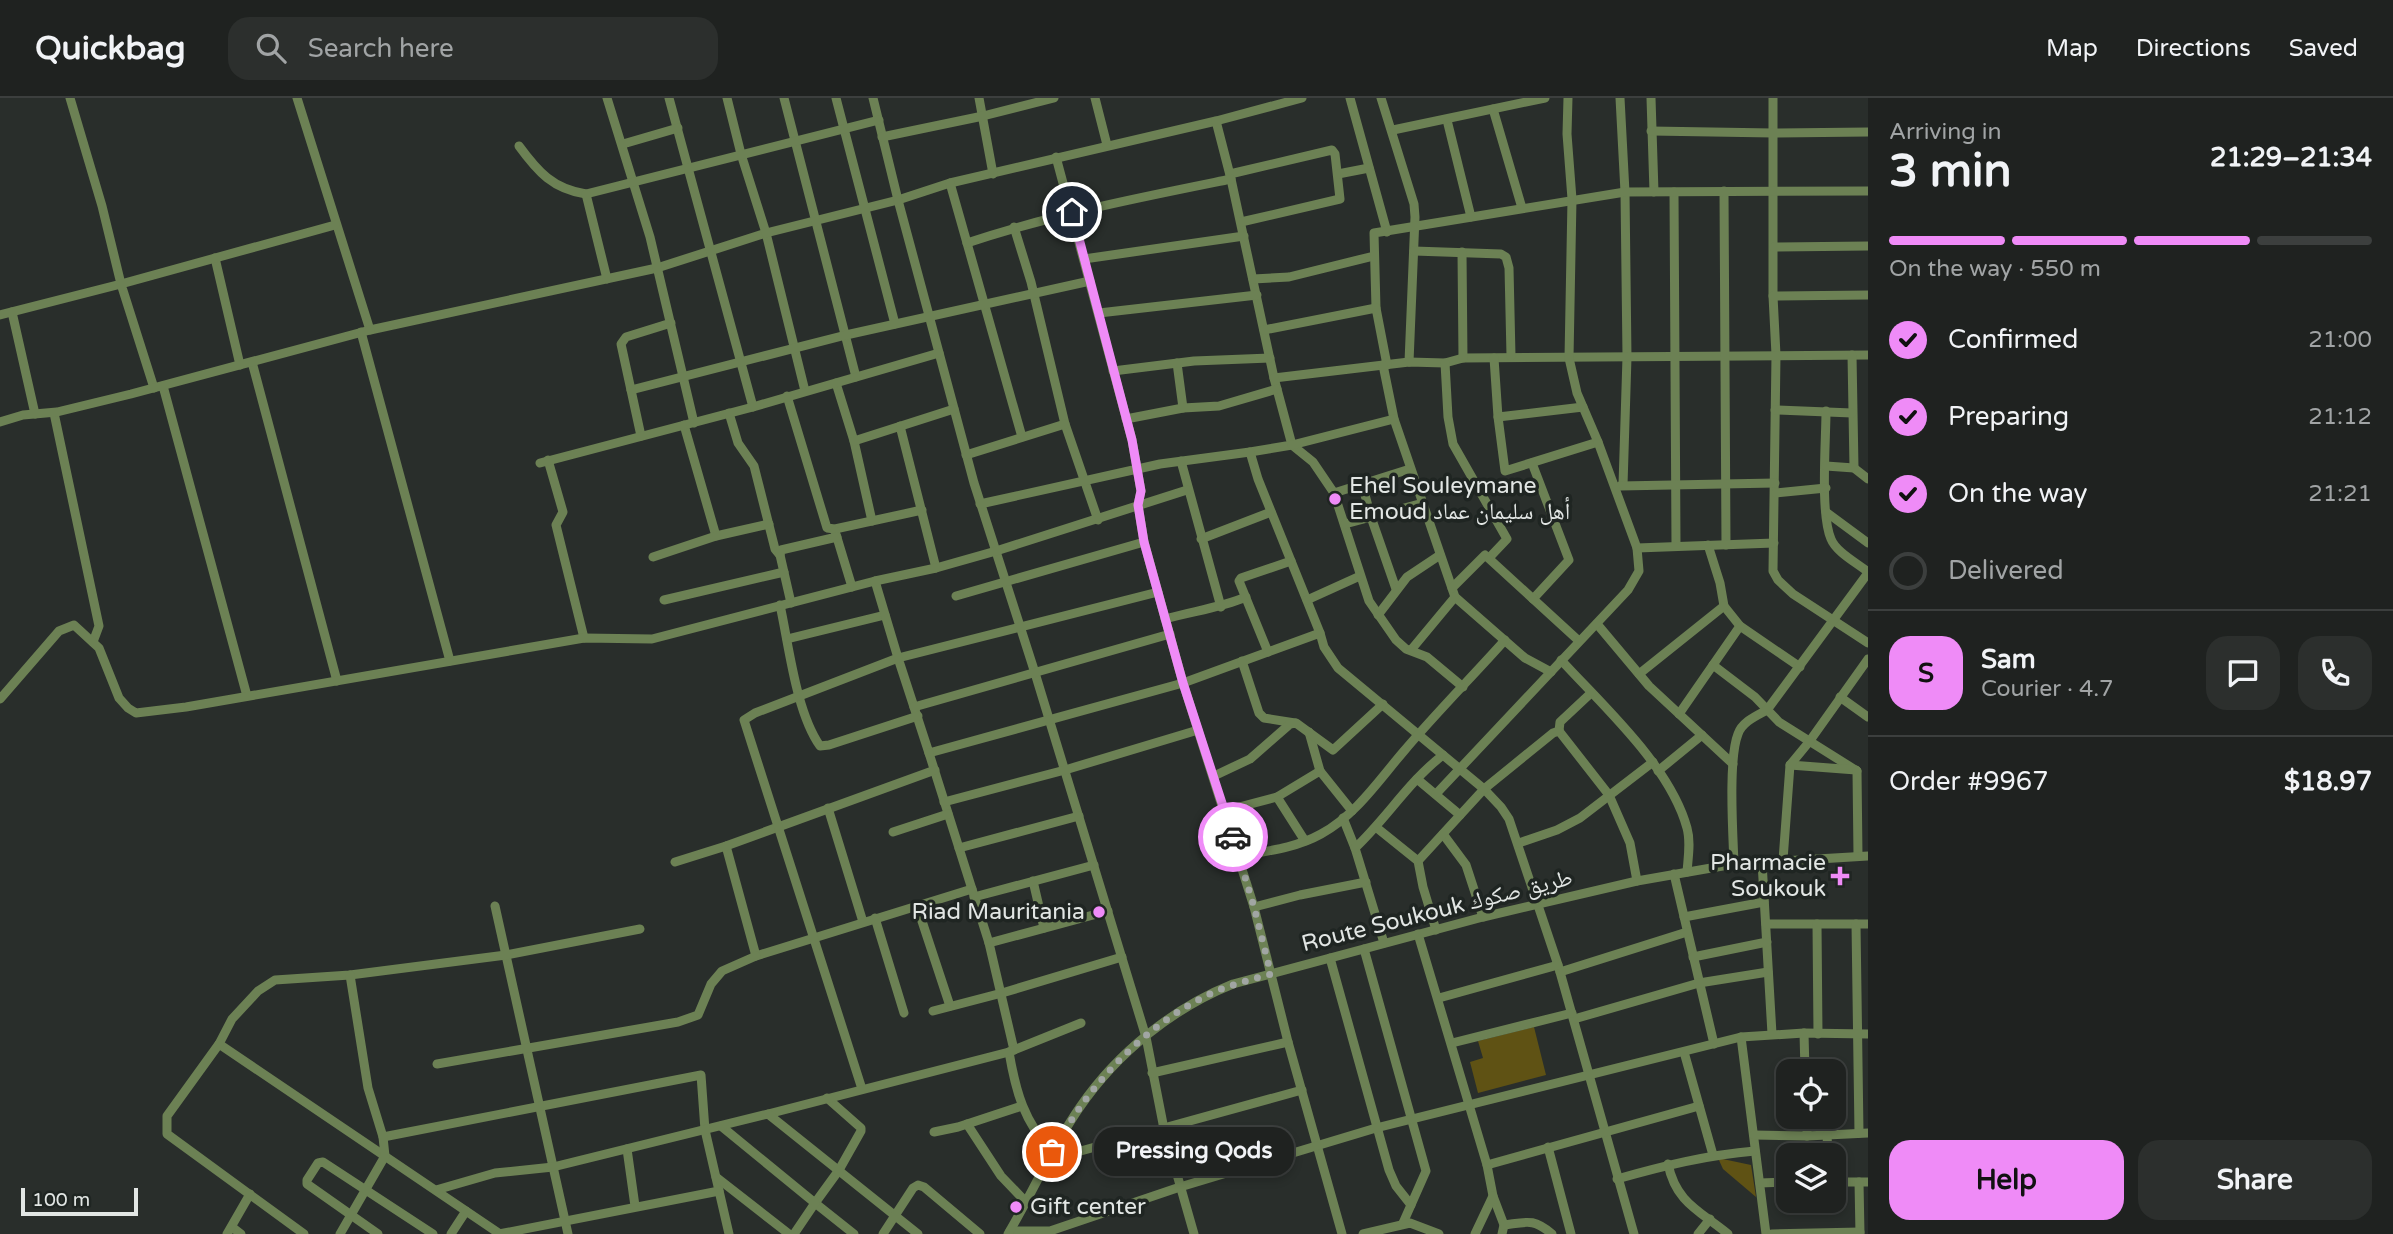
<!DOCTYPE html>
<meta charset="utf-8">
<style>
:root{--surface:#1f2220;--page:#2c2f2d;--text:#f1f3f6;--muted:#a1a4a5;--line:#3c3f3e;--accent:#ef8bf7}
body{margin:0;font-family:"Varela Round","Noto Naskh Arabic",sans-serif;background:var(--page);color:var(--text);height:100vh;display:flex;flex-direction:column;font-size:26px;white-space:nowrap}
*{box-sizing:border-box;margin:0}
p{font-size:23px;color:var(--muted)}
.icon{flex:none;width:38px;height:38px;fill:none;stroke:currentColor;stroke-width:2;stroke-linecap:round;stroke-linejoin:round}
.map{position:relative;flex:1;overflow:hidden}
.panel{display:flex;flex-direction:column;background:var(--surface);width:525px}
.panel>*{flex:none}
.fabs{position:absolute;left:1776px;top:961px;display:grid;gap:14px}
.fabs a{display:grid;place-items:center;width:70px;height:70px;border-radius:14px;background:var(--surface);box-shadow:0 4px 10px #0003,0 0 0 2px var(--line);font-size:35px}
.scale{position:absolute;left:21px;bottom:18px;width:117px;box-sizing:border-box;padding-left:7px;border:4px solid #e2e6e4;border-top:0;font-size:19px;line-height:24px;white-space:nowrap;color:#e2e6e4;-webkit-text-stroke:5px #1f2522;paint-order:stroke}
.pin{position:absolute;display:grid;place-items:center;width:60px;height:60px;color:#fff;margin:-30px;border:4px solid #fff;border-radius:50%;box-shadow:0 2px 7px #0007}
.courier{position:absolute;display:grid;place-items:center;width:70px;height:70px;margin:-35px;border:5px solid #ef8bf7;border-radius:50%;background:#fff;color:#222;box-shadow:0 2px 9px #0007}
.bubble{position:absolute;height:49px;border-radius:21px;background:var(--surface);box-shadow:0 4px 10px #0003,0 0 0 2px var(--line);font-size:23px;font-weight:700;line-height:49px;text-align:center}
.head em{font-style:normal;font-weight:700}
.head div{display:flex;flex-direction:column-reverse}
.head{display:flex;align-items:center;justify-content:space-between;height:119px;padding:0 21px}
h1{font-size:46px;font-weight:700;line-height:52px}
.bar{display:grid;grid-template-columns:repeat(4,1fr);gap:10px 7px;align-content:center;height:84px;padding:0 21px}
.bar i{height:9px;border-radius:5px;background:var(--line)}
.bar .on{background:var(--accent)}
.bar p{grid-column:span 4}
.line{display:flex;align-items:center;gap:18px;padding:0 21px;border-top:2px solid var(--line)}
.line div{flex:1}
.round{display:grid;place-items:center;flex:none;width:74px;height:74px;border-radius:21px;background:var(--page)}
ol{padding:0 21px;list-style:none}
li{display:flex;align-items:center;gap:21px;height:77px}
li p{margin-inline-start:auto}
li .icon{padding:7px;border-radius:50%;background:var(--accent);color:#111;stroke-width:4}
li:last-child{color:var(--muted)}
li i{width:38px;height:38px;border:4px solid var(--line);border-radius:50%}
.button{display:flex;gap:14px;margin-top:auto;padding:14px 21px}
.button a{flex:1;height:80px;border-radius:21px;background:var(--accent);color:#111;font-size:28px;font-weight:700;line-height:80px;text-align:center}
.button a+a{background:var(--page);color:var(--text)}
header{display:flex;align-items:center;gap:42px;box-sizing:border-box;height:98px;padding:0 35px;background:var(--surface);border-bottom:2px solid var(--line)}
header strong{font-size:33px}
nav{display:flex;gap:38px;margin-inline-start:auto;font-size:24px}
.search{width:490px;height:63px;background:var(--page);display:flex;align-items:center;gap:18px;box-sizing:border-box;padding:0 24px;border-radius:21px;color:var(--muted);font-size:26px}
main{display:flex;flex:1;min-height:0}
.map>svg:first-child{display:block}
.green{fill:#5f5214}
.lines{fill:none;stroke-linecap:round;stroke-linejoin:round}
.minor{stroke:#6c8154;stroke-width:9}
.done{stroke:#a1a6a3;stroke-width:7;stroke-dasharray:0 12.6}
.route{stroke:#ef8bf7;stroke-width:9}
.poi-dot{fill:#ef8bf7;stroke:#1f2522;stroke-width:2.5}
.labels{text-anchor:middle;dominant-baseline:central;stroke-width:7;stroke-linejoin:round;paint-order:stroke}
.poi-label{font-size:23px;fill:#e2e6e4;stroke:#1f2522;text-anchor:start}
.street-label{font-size:23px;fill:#e2e6e4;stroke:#1f2522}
</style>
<header>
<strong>Quickbag</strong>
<div class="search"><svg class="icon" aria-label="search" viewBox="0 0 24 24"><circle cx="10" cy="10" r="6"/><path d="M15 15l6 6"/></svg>Search here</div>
<nav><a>Map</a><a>Directions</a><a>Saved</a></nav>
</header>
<main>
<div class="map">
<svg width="1868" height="1136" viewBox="0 0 1868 1136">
<rect width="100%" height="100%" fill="#292e2b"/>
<g class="green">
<polygon points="1534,929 1546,977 1478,995 1470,964 1483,960 1478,943"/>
<polygon points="1718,1060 1751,1067 1756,1099 1723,1071"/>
</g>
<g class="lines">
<g class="minor">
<polyline points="297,0 370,232 657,170 766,135 805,293"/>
<polyline points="607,0 650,139 694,325"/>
<polyline points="669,0 753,309"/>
<polyline points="727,0 741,56 766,135 898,102 950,85 1216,23 1302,0"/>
<polyline points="784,0 856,279"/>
<polyline points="836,0 895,226"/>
<polyline points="873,0 898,102 974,385 1035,575 1146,939 1164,1031 1194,1136"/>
<polyline points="979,0 993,76"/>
<polyline points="1095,0 1107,47"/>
<polyline points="1350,0 1387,134"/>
<polyline points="1381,0 1414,106 1415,119 1409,264"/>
<polyline points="1620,0 1625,94 1627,259 1623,387"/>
<polyline points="1651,0 1654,94"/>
<polyline points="1773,0 1773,198 1776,257 1773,473 1778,482 1793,496 1868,545"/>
<polyline points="1493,11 1522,110"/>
<polyline points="1447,22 1471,119"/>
<polyline points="1216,23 1231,81 1274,280 1409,264 1445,265 1463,260 1868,257"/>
<polyline points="1393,32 1545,0"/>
<polyline points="1651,33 1773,35 1868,34"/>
<polyline points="882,39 983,18 1054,0"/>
<polyline points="623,46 678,30"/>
<path d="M519,48C538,74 553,91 586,96L879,22"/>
<polyline points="1056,59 1132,342 1141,393 1138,407 1144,444 1183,585 1254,809 1288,944 1342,1136"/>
<polyline points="1230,76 1332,52 1335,56 1340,101 1241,124"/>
<polyline points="1338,76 1369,70"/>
<polyline points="950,85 1022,339"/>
<polyline points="1724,93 1726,447"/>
<polyline points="1674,94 1676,447"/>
<polyline points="586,96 607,181"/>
<polyline points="1014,129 1031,184 1065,326 1098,422"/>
<path d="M967,145C1054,116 1142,99 1231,81"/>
<polyline points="1774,149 1868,148"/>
<polyline points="1414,153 1501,156 1506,159 1509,170 1511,258"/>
<polyline points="1462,154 1463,260"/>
<polyline points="215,160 240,267"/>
<polyline points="1084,161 1244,138"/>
<polyline points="1253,181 1289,179 1374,158"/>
<polyline points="1773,198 1868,197"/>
<polyline points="1376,210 1374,135 1625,94 1868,93"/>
<polyline points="12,214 35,316"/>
<polyline points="1099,215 1257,197"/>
<polyline points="0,217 121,186 102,108 70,0"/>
<polyline points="1264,232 1376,210 1387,267"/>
<polyline points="361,234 450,563"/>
<polyline points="1852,257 1854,370"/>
<polyline points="1494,260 1498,319 1505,373 1598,344"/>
<polyline points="252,264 337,583"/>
<polyline points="1177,265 1183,310"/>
<polyline points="1445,265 1448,319 1453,346 1507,441 1489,460"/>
<polyline points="1383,267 1394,321 1455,499 1525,560 1551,574"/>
<polyline points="1113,273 1194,263 1270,260"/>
<polyline points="1274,280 1292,347 1250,354 1258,381 1320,535"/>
<polyline points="836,285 854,343 872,423"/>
<polyline points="163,288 247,598"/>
<polyline points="154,290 121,186 335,127"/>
<polyline points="631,292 846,237 1090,183"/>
<polyline points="787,298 827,430 835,431 922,412"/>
<polyline points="1775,312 1852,315"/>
<path d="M1826,313C1826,343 1820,416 1831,441C1836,454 1857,465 1868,474"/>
<polyline points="54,315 99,528 93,544"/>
<polyline points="729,315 738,345 754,368 775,451 780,457"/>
<polyline points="1498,319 1583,309"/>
<polyline points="1126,321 1183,310 1219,308 1277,291"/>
<polyline points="0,324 23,317 57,314 131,296 370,232"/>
<polyline points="684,327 716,438"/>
<polyline points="900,328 936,470"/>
<polyline points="641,338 621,246 626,239 671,225"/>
<polyline points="854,343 954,311"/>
<polyline points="1292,347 1313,364 1334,395 1369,503 1396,542 1406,551 1427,559 1463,589"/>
<polyline points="1292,347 1394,321"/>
<polyline points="966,357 1065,326"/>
<polyline points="548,362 563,414 556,427 584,540"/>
<polyline points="1181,363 1221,509"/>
<polyline points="540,365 753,309 939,255"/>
<polyline points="1532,365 1569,462 1533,501"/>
<polyline points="1826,368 1854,370 1868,381"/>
<polyline points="1362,386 1371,419 1396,491"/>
<polyline points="1620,388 1775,385"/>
<polyline points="1334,395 1410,371"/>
<polyline points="1776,395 1826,390"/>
<polyline points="980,406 1160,366 1250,354"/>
<polyline points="1826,414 1868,445"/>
<polyline points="1345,426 1423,405"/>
<polyline points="835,433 852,489"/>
<polyline points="1201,441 1271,414"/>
<polyline points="1708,447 1720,485 1724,508 1740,528 1800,569"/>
<polyline points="1637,450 1774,445"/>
<polyline points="653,459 716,438 769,426"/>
<polyline points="1452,490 1485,457 1579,543"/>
<polyline points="1158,494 898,560 929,655 1183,585 1320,535 1324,549 1338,570 1484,691 1501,709 1509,721 1558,867 1634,1136"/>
<polyline points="956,498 1144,444"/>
<polyline points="664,502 784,474"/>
<polyline points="1307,502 1360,478"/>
<polyline points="791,505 780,457 781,452 837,439"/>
<path d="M780,507C789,548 796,614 820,648L829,647L918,618"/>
<polyline points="1378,517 1407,479 1440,457"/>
<path d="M1165,521C1193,513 1220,510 1246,499"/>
<polyline points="1597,526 1649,588 1733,666"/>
<polyline points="787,541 885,517"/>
<polyline points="1411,552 1455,499"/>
<polyline points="1268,554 1239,483 1241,480 1291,463"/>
<path d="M1561,562C1604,609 1670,668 1687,730C1691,744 1688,760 1687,774"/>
<polyline points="1242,563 1259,615 1264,620 1295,625"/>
<polyline points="1713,567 1755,599 1779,624 1857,673"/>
<polyline points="1639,576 1724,508"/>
<polyline points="1840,599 1868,619"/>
<polyline points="0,601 59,533 74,527 99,550 119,600 128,610 136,615 186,609 584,540 652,541 875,483"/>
<polyline points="914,609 1170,536"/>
<polyline points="1679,616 1740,528"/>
<polyline points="1559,633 1609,697 1630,745 1637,783"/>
<polyline points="1559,633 1560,624 1591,595"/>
<polyline points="1309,634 1320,673"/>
<polyline points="929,655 989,845 1014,952"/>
<polyline points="1790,667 1856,672"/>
<polyline points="1658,673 1702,637"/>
<polyline points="1857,673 1858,758"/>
<polyline points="1214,678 1250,661 1290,626 1296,625 1333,652 1383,606"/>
<polyline points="1417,681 1460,717"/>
<polyline points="1436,696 1628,492 1639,473 1637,450 1598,344 1577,295 1569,260 1572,101 1567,36 1568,0"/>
<polyline points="1277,699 1305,743"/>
<polyline points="944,704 1065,672 1198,632"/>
<polyline points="828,710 863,824"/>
<polyline points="1224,713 1277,699 1320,673 1352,713"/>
<polyline points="1343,720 1355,750 1384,845"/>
<polyline points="1377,730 1418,763 1423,789 1436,832"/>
<polyline points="893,734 948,716"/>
<polyline points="1443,736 1466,767 1483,819"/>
<polyline points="1519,745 1557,732 1580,720 1653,664"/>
<polyline points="726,748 756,858 972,791"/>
<polyline points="959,750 1079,718"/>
<path d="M1355,750C1386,721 1409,683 1443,657"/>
<path d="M1239,758C1267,753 1296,750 1321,736C1356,717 1379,682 1404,653C1436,615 1472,579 1505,542"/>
<polyline points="1783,762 1790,667 1809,644 1868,561"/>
<polyline points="1418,763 1484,691 1553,635 1559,633"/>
<polyline points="675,764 726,748 935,672"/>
<polyline points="1762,764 1772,936"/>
<path d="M1734,766C1733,737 1728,661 1738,636C1742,624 1756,618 1767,612L1868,475"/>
<polyline points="1674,776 1714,946"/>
<polyline points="1033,783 1044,830"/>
<polyline points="974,799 1094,767"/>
<polyline points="495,808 568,1136"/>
<polyline points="917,808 950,908"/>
<polyline points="1254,809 1300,797 1366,784"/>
<polyline points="1684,819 1764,804"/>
<polyline points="875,820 904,915"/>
<polyline points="1766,826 1868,826"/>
<polyline points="1817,826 1818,936"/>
<polyline points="1856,826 1859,1035"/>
<polyline points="1418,836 1487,1067 1493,1098 1504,1127 1502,1136"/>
<polyline points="989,845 1108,813"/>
<polyline points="1364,851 1426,1073 1403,1125"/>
<polyline points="1693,859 1767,844"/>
<polyline points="1330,860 1389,1072 1396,1088 1411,1107"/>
<polyline points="1560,874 1687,834"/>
<polyline points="1439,900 1558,867"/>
<polyline points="933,913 1002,895 1122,859"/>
<polyline points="1574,921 1699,885 1768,874"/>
<polyline points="1804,935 1805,973"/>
<polyline points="1741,939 1766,1136"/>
<polyline points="1452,945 1572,915"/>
<polyline points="219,946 500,1136"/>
<path d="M1009,954C1016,995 1024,1023 1052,1054"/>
<polyline points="1684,954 1713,1057"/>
<polyline points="437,966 678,924 698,917 711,886 722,873 756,858"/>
<polyline points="1152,975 1288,944"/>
<polyline points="862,991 744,622 755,615 898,560 875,483 936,470 996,453 1187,392"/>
<polyline points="827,1000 861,1030 861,1033 839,1072 815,1105 854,1136"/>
<polyline points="768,1016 1009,954 1081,925"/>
<polyline points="1807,1018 1807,1038"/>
<polyline points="967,1026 1001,1078 1026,1104"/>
<polyline points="721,1028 815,1105 794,1136"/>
<polyline points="934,1034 958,1029 1022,1008"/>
<polyline points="1754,1037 1807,1038 1868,1035"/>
<polyline points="1827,1037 1828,1057"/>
<polyline points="383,1039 701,977 705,1032 729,1136"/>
<polyline points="1548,1049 1571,1136"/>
<polyline points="627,1051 635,1108"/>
<polyline points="1048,1062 1302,992"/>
<path d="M1668,1066C1676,1105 1700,1113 1728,1136"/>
<polyline points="1487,1067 1699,1008"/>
<polyline points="716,1079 789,1136"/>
<path d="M1617,1081C1663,1068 1707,1057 1755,1053"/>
<polyline points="1834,1084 1868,1084"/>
<polyline points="1859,1084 1860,1136"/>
<polyline points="1760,1085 1788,1084"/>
<polyline points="436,1092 495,1075 553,1069 768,1016 918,1136"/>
<path d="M1504,1127C1527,1124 1533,1120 1552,1136"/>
<polyline points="232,1129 241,1136"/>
<polyline points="1010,1133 1050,1133 1180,1089 1376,1030 1741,939 1804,935 1868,936"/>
<polyline points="227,1136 250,1096"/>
<polyline points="304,1136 167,1036 167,1018 219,946 232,921 258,893 275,882 350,877 506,857 640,831"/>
<polyline points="340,1136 385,1058 383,1039 368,990 350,877"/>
<polyline points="378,1136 307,1086 307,1082 318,1065 323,1064 433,1136"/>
<polyline points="451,1136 466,1113"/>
<polyline points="499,1136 719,1093"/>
<polyline points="883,1136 913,1090 918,1087 924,1089 980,1136"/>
<path d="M1008,1136C1033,1094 1052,1049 1080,1009C1117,955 1173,910 1233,886L1483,819L1637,783L1734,766L1868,758"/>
<polyline points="1363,1136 1410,1125 1439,1136"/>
<polyline points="1475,1136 1493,1098"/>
<polyline points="1698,1136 1710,1121"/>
<polyline points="1772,1136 1860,1134"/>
</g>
</g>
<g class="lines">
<path class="done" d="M1052,1054C1062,1039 1070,1023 1081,1008C1113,963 1159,920 1210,896C1229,887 1250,882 1271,876L1254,809L1233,739"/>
<polyline class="route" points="1072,114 1132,342 1141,393 1138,407 1144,444 1183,585 1233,739"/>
</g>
<g class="poi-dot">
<circle cx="1335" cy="401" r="7"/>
<path d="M1836.5 767.5h7v7h7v7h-7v7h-7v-7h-7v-7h7z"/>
<circle cx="1099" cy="814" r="7"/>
<circle cx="1016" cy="1109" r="7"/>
</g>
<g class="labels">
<g class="poi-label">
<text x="1349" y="388">Ehel Souleymane<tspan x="1349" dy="26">Emoud أهل سليمان عماد</tspan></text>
<text x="1826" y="765" text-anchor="end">Pharmacie<tspan x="1826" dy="26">Soukouk</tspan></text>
<text x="1085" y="814" text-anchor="end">Riad Mauritania</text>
<text x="1030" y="1109">Gift center</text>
</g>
<g class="street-label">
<text transform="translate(1437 813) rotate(-14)">Route Soukouk طريق صكوك</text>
</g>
</g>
</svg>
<div class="fabs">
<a><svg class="icon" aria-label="locate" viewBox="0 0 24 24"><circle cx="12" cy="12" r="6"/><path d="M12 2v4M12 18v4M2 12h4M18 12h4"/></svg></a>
<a><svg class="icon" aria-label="layers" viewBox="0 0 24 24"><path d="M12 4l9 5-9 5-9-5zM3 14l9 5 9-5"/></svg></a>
</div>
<div class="scale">100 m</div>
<div class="pin" style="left:1052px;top:1054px;background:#ea580c"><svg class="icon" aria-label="bag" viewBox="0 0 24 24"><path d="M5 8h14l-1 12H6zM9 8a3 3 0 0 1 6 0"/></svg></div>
<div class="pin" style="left:1072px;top:114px;background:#1f2937"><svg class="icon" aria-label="home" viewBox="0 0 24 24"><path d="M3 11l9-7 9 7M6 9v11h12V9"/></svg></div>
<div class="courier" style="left:1233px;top:739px"><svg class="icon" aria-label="car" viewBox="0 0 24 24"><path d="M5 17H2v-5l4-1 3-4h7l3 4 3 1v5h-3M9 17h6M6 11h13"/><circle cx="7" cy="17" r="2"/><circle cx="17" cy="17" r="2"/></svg></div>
<div class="bubble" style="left:1094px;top:1029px;width:200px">Pressing Qods</div>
</div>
<section class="panel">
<div class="head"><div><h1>3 min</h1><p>Arriving in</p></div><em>21:29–21:34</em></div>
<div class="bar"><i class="on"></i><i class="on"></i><i class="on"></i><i></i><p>On the way · 550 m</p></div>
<ol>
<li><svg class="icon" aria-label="check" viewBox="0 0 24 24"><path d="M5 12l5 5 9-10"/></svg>Confirmed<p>21:00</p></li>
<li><svg class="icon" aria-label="check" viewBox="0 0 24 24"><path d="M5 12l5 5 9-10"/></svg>Preparing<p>21:12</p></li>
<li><svg class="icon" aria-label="check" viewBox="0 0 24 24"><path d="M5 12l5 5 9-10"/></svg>On the way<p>21:21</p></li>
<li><i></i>Delivered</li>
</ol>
<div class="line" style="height:126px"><b class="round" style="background:var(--accent);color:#111">S</b><div><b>Sam</b><p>Courier · 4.7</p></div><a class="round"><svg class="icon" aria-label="chat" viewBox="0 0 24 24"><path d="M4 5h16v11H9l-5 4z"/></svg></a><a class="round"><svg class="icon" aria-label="phone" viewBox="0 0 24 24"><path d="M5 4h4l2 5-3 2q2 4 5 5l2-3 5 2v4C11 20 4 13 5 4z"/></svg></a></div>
<div class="line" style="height:91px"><div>Order #9967</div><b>$18.97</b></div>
<div class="button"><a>Help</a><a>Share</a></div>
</section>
</main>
